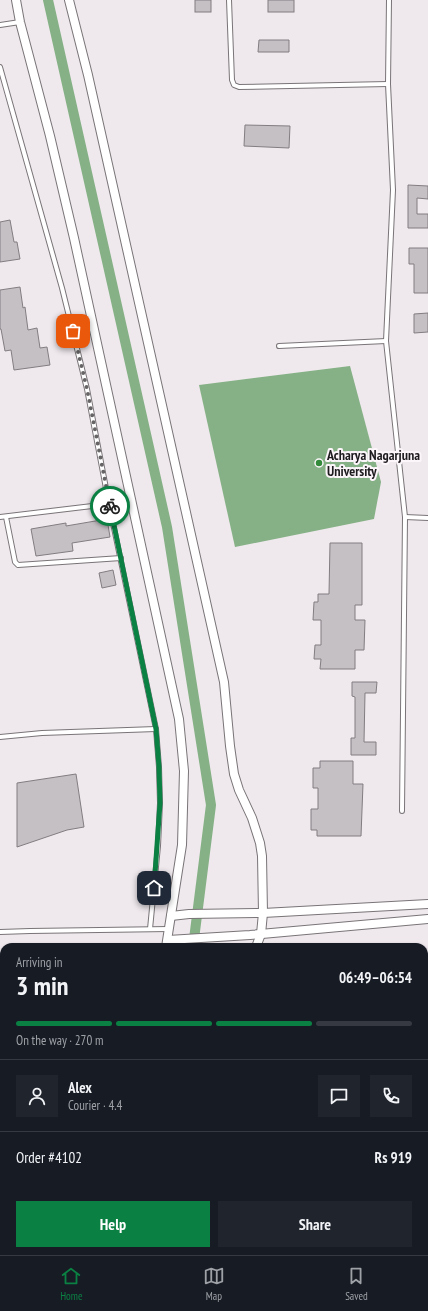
<!DOCTYPE html>
<meta charset="utf-8">
<style>
:root{--surface:#171b24;--page:#20242c;--text:#f1f3f6;--muted:#9ea1a6;--line:#363941;--accent:#0b8043}
body{margin:0;font-family:"PT Sans Narrow",sans-serif;background:var(--page);color:var(--text);height:100vh;display:flex;flex-direction:column;font-size:15px;white-space:nowrap}
*{box-sizing:border-box;margin:0}
p{font-size:13px;color:var(--muted)}
.icon{flex:none;width:22px;height:22px;fill:none;stroke:currentColor;stroke-width:2;stroke-linecap:round;stroke-linejoin:round}
.map{position:relative;flex:1;overflow:hidden}
.sheet{position:absolute;left:0px;top:943px;width:428px;height:312px;display:flex;flex-direction:column;background:var(--surface);border-radius:12px 12px 0 0;box-shadow:0 1px 3px #0004}
.sheet>*{flex:none}
.pin{position:absolute;display:grid;place-items:center;width:34px;height:34px;color:#fff;margin:-17px;border-radius:8px;box-shadow:0 2px 6px #0006}
.courier{position:absolute;display:grid;place-items:center;width:40px;height:40px;margin:-20px;border:3px solid #0b8043;border-radius:50%;background:#fff;color:#222;box-shadow:0 1px 5px #0007}
.overview em{font-style:normal;font-weight:700}
.overview div{display:flex;flex-direction:column-reverse}
.overview{display:flex;align-items:center;justify-content:space-between;height:68px;padding:0 16px}
h1{font-size:26px;font-weight:700;line-height:30px}
.bar{display:grid;grid-template-columns:repeat(4,1fr);gap:6px 4px;align-content:center;height:48px;padding:0 16px}
.bar i{height:5px;border-radius:3px;background:var(--line)}
.bar .selected{background:var(--accent)}
.bar p{grid-column:span 4}
.line{display:flex;align-items:center;gap:10px;padding:0 16px;border-top:1px solid var(--line)}
.line div{flex:1}
.round{display:grid;place-items:center;flex:none;width:42px;height:42px;border-radius:0px;background:var(--page)}
.button{display:flex;gap:8px;margin-top:auto;padding:8px 16px}
.button a{flex:1;height:46px;border-radius:0px;background:var(--accent);color:#fff;font-size:16px;font-weight:700;line-height:46px;text-align:center}
.button a+a{background:var(--page);color:var(--text)}
.tab-bar{display:flex;justify-content:space-around;align-items:center;height:56px;border-top:1px solid var(--line);background:var(--surface);font-size:11px;color:var(--muted)}
.tab-bar a{display:grid;justify-items:center;gap:2px}
.tab-bar .selected{color:var(--accent)}
.map>svg:first-child{display:block}
.water{fill:#86b186}
.lines{fill:none;stroke-linecap:round;stroke-linejoin:round}
.canal{stroke:#86b186;stroke-width:10}
.building{fill:#c5c0c4;stroke:#827d81}
.lane-casing{stroke:#797477;stroke-width:6}
.street-casing{stroke:#797477;stroke-width:10}
.lane{stroke:#fff;stroke-width:4}
.street{stroke:#fff;stroke-width:8}
.done{stroke:#676466;stroke-width:4;stroke-dasharray:0 7.2}
.route{stroke:#0b8043;stroke-width:5}
.poi-dot{fill:#328a3a;stroke:#fcf6fb;stroke-width:1.5}
.labels{text-anchor:middle;dominant-baseline:central;stroke-width:4;stroke-linejoin:round;paint-order:stroke}
.poi-label{font-size:14px;font-weight:bold;fill:#1e1c1e;stroke:#fcf6fb;text-anchor:start}
</style>
<div class="map">
<svg width="428" height="1255" viewBox="0 0 428 1255">
<rect width="100%" height="100%" fill="#efe9ed"/>
<polygon class="water" points="350,366 381,482 374,519 235,547 199,385"/>
<g class="lines">
<g class="canal">
<polyline points="48,0 167,527 211,805 193,947"/>
<polyline points="0,1255 4,1251"/>
</g>
</g>
<g class="building">
<rect x="195" y="0" width="16" height="12"/>
<rect x="268" y="0" width="26" height="12"/>
<polygon points="259,40 289,40 289,52 258,52"/>
<polygon points="245,125 290,126 289,148 244,146"/>
<polygon points="408,185 428,186 428,199 417,198 417,214 428,214 428,228 408,228"/>
<polygon points="10,220 14,242 17,242 20,259 0,262 0,222"/>
<polygon points="409,248 428,248 428,293 414,293 414,264 409,264"/>
<polygon points="20,287 23,308 25,307 28,330 37,328 40,348 47,347 50,365 14,370 11,350 5,351 1,329 0,329 0,290"/>
<polygon points="428,313 428,332 414,333 414,314"/>
<polygon points="107,519 110,537 72,543 73,551 36,556 31,529 66,523 66,526"/>
<polygon points="330,543 362,543 362,605 355,605 355,620 365,620 364,650 355,650 355,669 320,669 321,659 314,659 315,645 321,645 321,620 313,620 314,602 318,602 318,594 329,594"/>
<polygon points="113,570 116,585 102,588 99,573"/>
<polygon points="352,682 377,682 376,693 365,693 364,742 376,742 376,755 351,755 351,738 355,738 355,697 352,696"/>
<polygon points="320,761 353,761 353,784 363,784 361,836 317,836 317,830 311,830 311,809 318,809 318,788 313,788 313,768 320,768"/>
<polygon points="76,774 84,827 67,830 17,847 17,783"/>
</g>
<g class="lines">
<g class="lane-casing">
<g id="lane">
<polyline points="229,0 232,80 234,85 239,87 388,84"/>
<polyline points="389,0 388,84 393,190 386,341 405,517 402,811"/>
<polyline points="0,25 20,22"/>
<polyline points="0,67 62,288 87,389 109,504 156,729 159,767 160,803 158,846 150,929"/>
<polyline points="279,346 386,341"/>
<polyline points="0,517 109,504"/>
<polyline points="6,517 15,562 18,565 121,558"/>
<polyline points="405,517 428,518"/>
<polyline points="0,737 42,733 156,729"/>
<polyline points="0,932 30,931 169,929"/>
<polyline points="424,1022 428,1022"/>
</g>
</g>
<g class="street-casing">
<g id="street">
<polyline points="16,0 20,22 50,136 74,238 179,719 184,771 182,845 166,947"/>
<polyline points="69,0 88,75 224,682 230,746 234,774 239,790 252,818 260,843 262,856 263,913 261,934 256,947"/>
<polyline points="171,916 189,914 263,913 428,904"/>
<polyline points="168,940 250,935 428,919"/>
<polyline points="0,1242 4,1238"/>
<polyline points="91,1255 94,1251"/>
<polyline points="205,1255 205,1251"/>
</g>
</g>
<use href="#lane" class="lane"/>
<use href="#street" class="street"/>
</g>
<g class="lines">
<polyline class="done" points="73,331 87,389 110,506"/>
<polyline class="route" points="110,506 156,729 159,767 160,803 154,888"/>
</g>
<circle class="poi-dot" cx="319" cy="463" r="4"/>
<g class="labels">
<g class="poi-label">
<text x="327" y="455">Acharya Nagarjuna<tspan x="327" dy="16">University</tspan></text>
</g>
</g>
</svg>
<div class="pin" style="left:73px;top:331px;background:#ea580c"><svg class="icon" aria-label="bag" viewBox="0 0 24 24"><path d="M5 8h14l-1 12H6zM9 8a3 3 0 0 1 6 0"/></svg></div>
<div class="pin" style="left:154px;top:888px;background:#1f2937"><svg class="icon" aria-label="home" viewBox="0 0 24 24"><path d="M3 11l9-7 9 7M6 9v11h12V9"/></svg></div>
<div class="courier" style="left:110px;top:506px"><svg class="icon" aria-label="bike" viewBox="0 0 24 24"><circle cx="6" cy="16" r="4"/><circle cx="18" cy="16" r="4"/><path d="M6 16l4-8h5l3 8M10 8l3 8H6M13 5h3"/></svg></div>
<section class="sheet">
<div class="overview"><div><h1>3 min</h1><p>Arriving in</p></div><em>06:49–06:54</em></div>
<div class="bar"><i class="selected"></i><i class="selected"></i><i class="selected"></i><i></i><p>On the way · 270 m</p></div>
<div class="line" style="height:72px"><a class="round"><svg class="icon" aria-label="person" viewBox="0 0 24 24"><circle cx="12" cy="8" r="4"/><path d="M4 21q1-7 8-7t8 7"/></svg></a><div><b>Alex</b><p>Courier · 4.4</p></div><a class="round"><svg class="icon" aria-label="chat" viewBox="0 0 24 24"><path d="M4 5h16v11H9l-5 4z"/></svg></a><a class="round"><svg class="icon" aria-label="phone" viewBox="0 0 24 24"><path d="M5 4h4l2 5-3 2q2 4 5 5l2-3 5 2v4C11 20 4 13 5 4z"/></svg></a></div>
<div class="line" style="height:52px"><div>Order #4102</div><b>Rs 919</b></div>
<div class="button"><a>Help</a><a>Share</a></div>
</section>
</div>
<nav class="tab-bar">
<a class="selected"><svg class="icon" aria-label="home" viewBox="0 0 24 24"><path d="M3 11l9-7 9 7M6 9v11h12V9"/></svg>Home</a>
<a><svg class="icon" aria-label="map" viewBox="0 0 24 24"><path d="M3 6l6-2 6 2 6-2v14l-6 2-6-2-6 2zM9 4v14M15 6v14"/></svg>Map</a>
<a><svg class="icon" aria-label="saved" viewBox="0 0 24 24"><path d="M7 4h10v16l-5-4-5 4z"/></svg>Saved</a>
</nav>
